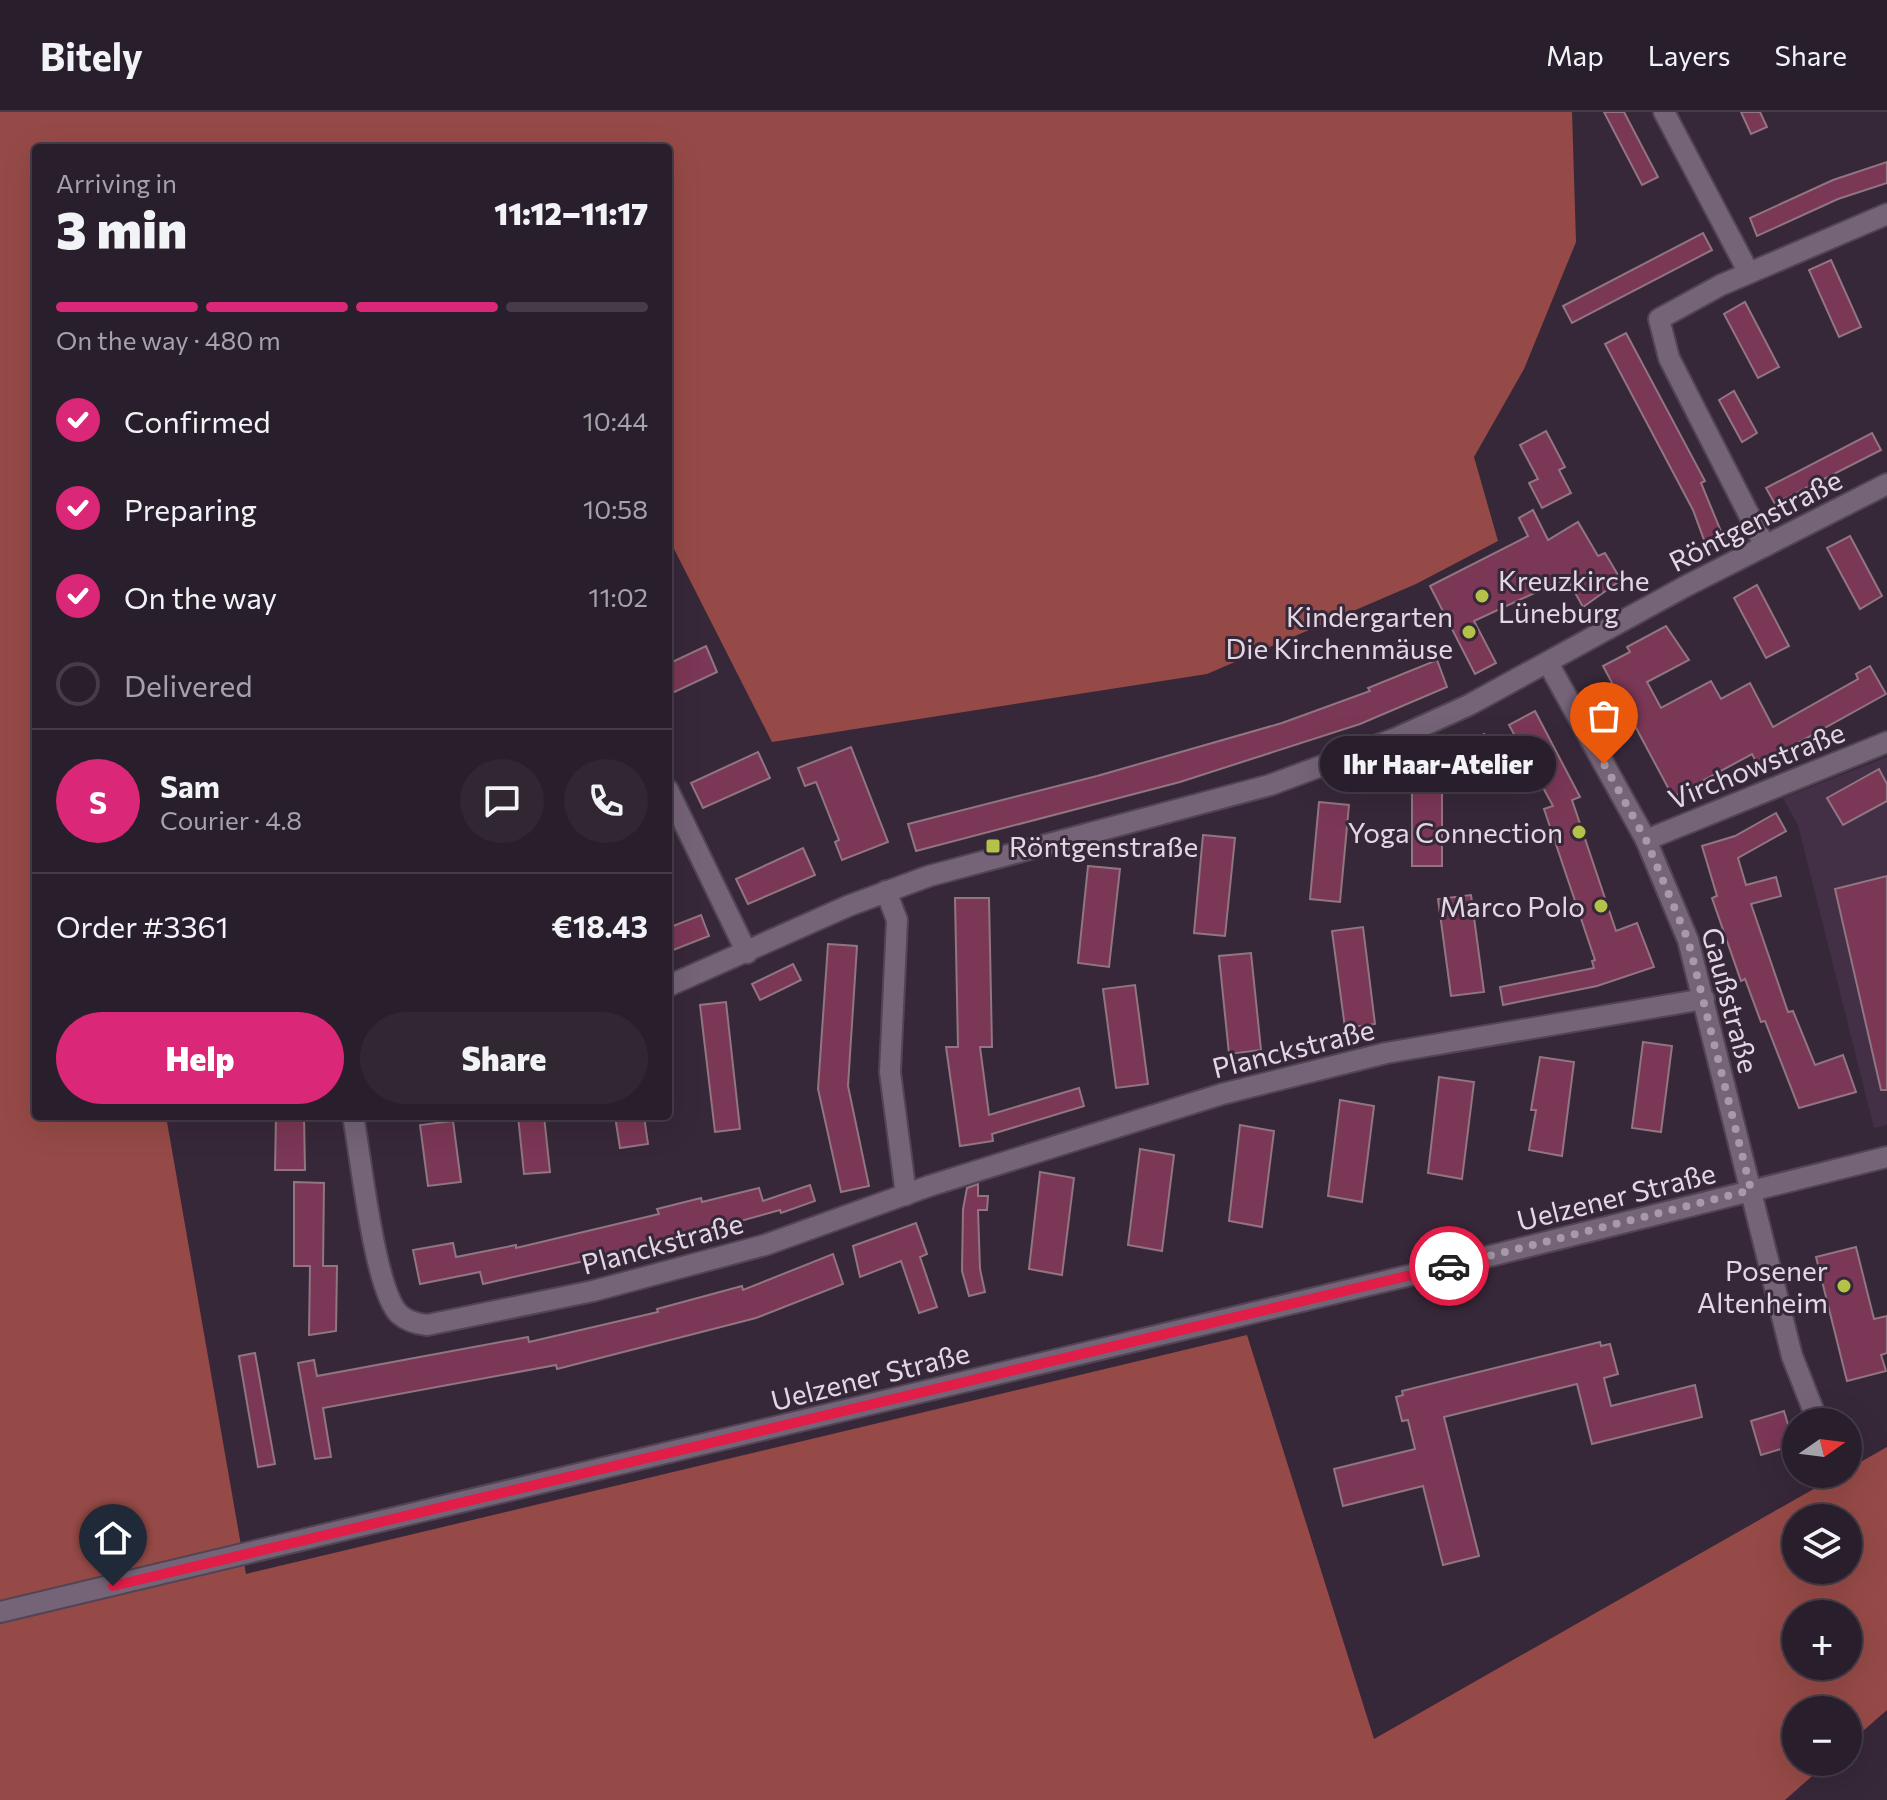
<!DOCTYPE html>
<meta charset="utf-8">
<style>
:root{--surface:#291e2b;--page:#312733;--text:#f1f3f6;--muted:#a5a2a9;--line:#453c47;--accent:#db2777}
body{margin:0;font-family:Commissioner,sans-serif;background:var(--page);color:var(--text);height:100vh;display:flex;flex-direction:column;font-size:30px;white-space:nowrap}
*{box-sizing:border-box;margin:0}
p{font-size:26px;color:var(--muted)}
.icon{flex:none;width:44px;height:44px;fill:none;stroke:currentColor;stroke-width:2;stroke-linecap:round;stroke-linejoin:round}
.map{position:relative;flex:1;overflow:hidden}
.details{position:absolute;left:32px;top:32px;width:640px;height:976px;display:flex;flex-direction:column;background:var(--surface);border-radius:8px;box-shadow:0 8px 32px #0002,0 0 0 2px var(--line)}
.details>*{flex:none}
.needle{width:52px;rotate:76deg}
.controls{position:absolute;left:1782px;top:1296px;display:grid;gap:16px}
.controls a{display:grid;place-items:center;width:80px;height:80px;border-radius:50%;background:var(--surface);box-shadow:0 8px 32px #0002,0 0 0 2px var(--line);font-size:40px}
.pin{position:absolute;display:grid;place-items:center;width:68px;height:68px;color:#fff;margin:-82px -34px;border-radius:50% 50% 50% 0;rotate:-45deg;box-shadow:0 0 8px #0007}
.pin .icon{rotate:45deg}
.courier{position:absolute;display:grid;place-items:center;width:80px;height:80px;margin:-40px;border:6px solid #e11d48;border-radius:50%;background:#fff;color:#222;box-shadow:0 2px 10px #0007}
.bubble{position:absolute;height:56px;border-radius:28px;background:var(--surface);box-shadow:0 8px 32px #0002,0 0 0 2px var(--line);font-size:26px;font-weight:800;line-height:56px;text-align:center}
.summary em{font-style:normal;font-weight:800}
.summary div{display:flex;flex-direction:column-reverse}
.summary{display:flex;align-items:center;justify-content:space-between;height:136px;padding:0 24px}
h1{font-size:52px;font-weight:800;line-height:60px}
.bar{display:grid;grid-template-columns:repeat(4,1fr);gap:12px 8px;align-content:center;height:96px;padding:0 24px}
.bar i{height:10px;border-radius:6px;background:var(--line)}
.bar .on{background:var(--accent)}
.bar p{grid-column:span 4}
.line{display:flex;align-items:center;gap:20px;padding:0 24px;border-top:2px solid var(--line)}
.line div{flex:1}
.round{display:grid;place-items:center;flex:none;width:84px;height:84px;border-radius:42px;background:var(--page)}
ol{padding:0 24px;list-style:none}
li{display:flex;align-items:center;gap:24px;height:88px}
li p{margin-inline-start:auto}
li .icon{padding:8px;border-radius:50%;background:var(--accent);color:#fff;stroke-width:4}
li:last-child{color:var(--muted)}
li i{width:44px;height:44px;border:4px solid var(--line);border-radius:50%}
.primary-button{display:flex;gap:16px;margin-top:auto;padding:16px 24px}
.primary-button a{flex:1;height:92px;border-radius:48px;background:var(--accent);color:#fff;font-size:32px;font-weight:800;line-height:92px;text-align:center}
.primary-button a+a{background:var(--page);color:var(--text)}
header{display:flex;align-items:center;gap:48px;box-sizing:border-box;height:112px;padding:0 40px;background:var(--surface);border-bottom:2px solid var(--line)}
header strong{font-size:38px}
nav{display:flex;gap:44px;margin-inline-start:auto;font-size:28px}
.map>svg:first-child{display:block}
.built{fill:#432f46}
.forest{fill:#964a47;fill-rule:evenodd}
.building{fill:#7b3756;stroke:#917580;stroke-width:2}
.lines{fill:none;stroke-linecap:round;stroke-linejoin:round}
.street-casing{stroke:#514453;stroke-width:24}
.secondary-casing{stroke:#514453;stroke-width:24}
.street{stroke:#756378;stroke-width:20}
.secondary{stroke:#756378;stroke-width:20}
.done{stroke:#a69aa8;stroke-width:8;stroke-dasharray:0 14.4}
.route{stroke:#e11d48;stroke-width:10}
.poi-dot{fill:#b4c24a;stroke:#372839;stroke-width:3}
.labels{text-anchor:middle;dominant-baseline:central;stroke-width:6;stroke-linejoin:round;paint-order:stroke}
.street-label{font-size:28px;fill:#e2d7e3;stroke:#372839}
.poi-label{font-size:28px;fill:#e2d7e3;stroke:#372839;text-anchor:end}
</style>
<header>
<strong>Bitely</strong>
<nav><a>Map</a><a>Layers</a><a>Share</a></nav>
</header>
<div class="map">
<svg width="1887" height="1688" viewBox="0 0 1887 1688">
<rect width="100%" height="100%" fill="#372839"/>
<polygon class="built" points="1887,645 1887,1013 1874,1016 1798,713 1783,686"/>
<path class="forest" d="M0,0H1572L1576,130L1524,257L1474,345L1498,429L1416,472L1207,562L772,630L668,425V36H36V1004H166L246,1462L1247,1223L1374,1627L1840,1362H1848V1357L1887,1335V1598L1848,1632V1598H1796V1650H1828L1785,1688H0ZM1796,1406H1848V1458H1796ZM1796,1502H1848V1554H1796Z"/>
<g class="building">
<polygon points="1604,0 1624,0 1658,65 1642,73"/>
<polygon points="1741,0 1760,0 1767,15 1751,22"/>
<polygon points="1887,50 1887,71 1838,87 1757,124 1750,106 1833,68"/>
<polygon points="1703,121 1712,138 1572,211 1563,194"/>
<polygon points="1831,148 1861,215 1839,225 1809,158"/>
<polygon points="1745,190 1779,255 1758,266 1724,202"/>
<polygon points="1626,221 1705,369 1701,371 1725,429 1707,436 1693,398 1605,232"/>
<polygon points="1734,279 1757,321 1742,330 1719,288"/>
<polygon points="1546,319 1565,355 1559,358 1571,381 1542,396 1529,371 1538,367 1520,333"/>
<polygon points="1872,321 1881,338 1775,392 1766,376"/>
<polygon points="1533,398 1548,428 1578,410 1598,444 1605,441 1621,468 1583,495 1567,466 1474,509 1496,551 1475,562 1430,474 1528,424 1519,406"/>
<polygon points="1850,424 1882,484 1860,497 1827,436"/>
<polygon points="1757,473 1789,534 1766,546 1734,486"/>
<polygon points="1666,514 1689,548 1647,570 1661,596 1711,569 1721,587 1750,571 1773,615 1858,567 1856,562 1870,554 1886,582 1758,653 1752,642 1673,685 1603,554 1630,540 1627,535"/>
<polygon points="706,534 717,560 668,583 668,552"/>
<polygon points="1437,548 1447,575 1360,612 1180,670 916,739 908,712 1097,664 1282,611 1370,579 1368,576"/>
<polygon points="1535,599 1580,685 1572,688 1616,819 1637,811 1654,855 1597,874 1503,893 1500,875 1594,856 1592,849 1595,848 1544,697 1553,694 1509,613"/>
<polygon points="1484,622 1491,636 1461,651 1454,636"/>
<polygon points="851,635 888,730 842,748 835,730 839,728 816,670 805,674 798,656"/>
<polygon points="758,640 770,666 703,696 691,671"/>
<rect x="1412" y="653" width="30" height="101"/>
<polygon points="1879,657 1887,672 1887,689 1843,713 1827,686"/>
<polygon points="1319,690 1349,693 1340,790 1310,787"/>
<polygon points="1776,701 1786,719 1738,746 1746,773 1776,765 1781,784 1751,792 1788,900 1793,899 1815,953 1843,943 1856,980 1799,996 1765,909 1761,910 1745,867 1741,869 1712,786 1717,784 1702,734 1735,724"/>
<polygon points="1203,723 1235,726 1225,824 1194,821"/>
<polygon points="803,736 815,763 748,792 736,767"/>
<polygon points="1088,754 1120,757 1109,855 1078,851"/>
<polygon points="1887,764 1887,978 1881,978 1835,777"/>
<polygon points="1471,783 1484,880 1451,884 1438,787"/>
<polygon points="955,786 989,786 992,935 980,935 989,1003 1079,976 1084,994 992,1022 993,1029 960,1034 946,935 958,935"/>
<polygon points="701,803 709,824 668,840 668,816"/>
<polygon points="1363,815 1375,912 1345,916 1332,819"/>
<polygon points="828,832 857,834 848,974 869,1074 841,1080 818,977"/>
<polygon points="1251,841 1261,938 1229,942 1219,844"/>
<polygon points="793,852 801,868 760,888 752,872"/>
<polygon points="1135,873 1148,972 1116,976 1103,877"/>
<polygon points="726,890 740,1017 715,1020 700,893"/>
<polygon points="1643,930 1672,934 1661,1020 1632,1016"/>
<polygon points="1540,945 1574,950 1562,1044 1529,1038 1536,998 1531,998"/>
<polygon points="1439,965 1474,970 1462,1067 1428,1061"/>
<polygon points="1340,988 1374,994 1362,1090 1328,1084"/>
<polygon points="276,1004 304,1004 305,1058 275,1058"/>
<polygon points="518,1004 544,1004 550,1060 524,1062"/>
<polygon points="615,1004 644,1004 648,1032 620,1036"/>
<polygon points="453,1009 461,1070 428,1074 420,1013"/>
<polygon points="1240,1013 1274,1019 1262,1115 1229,1109"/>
<polygon points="1140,1037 1174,1043 1162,1139 1128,1133"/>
<polygon points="1040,1060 1074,1066 1062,1163 1029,1157"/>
<polygon points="294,1070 324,1071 323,1154 337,1154 336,1219 309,1223 310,1154 294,1154"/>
<polygon points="978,1072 978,1084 988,1084 987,1098 978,1098 980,1157 985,1180 969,1184 962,1159 963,1097 967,1076"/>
<polygon points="810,1073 815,1089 781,1101 780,1098 646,1135 483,1172 480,1160 420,1172 413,1138 453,1131 456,1145 516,1133 516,1136 659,1102 657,1097 701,1086 702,1090 759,1076 763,1089"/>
<polygon points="916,1111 927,1142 920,1145 937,1195 919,1201 901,1149 860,1165 853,1134"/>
<polygon points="1856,1135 1874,1207 1887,1204 1887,1241 1881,1243 1886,1259 1847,1269 1816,1145"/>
<polygon points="833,1142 843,1172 756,1206 557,1257 556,1253 323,1296 331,1345 315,1347 298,1251 314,1248 317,1264 528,1225 529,1230 658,1200 657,1197 742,1174 743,1178"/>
<polygon points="1600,1230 1601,1234 1610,1232 1618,1262 1604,1266 1611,1294 1695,1273 1702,1305 1592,1332 1577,1272 1444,1305 1479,1444 1443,1453 1423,1374 1343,1394 1334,1357 1415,1337 1408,1308 1402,1309 1396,1285 1403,1283 1402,1279"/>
<polygon points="255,1241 275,1352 258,1355 239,1244"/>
<polygon points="1784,1299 1794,1333 1761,1343 1751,1309"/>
</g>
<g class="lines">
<g class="street-casing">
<g id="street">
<polyline points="1664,0 1749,161"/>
<polyline points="1765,434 1669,246 1659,207 1721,173 1887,102"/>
<polyline points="1548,551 1646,728 1688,828 1792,1244 1818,1310"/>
<polyline points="668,678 747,841"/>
<polyline points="1646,728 1887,630"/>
<polyline points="886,779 897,808 890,960 906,1083"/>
<polyline points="668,874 848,794 929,764 1270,673 1394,627 1469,593 1686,474 1887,372"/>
<path d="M353,1004C361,1044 374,1177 399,1202C407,1209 416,1212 427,1213L593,1179L765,1133L929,1074L1222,982L1386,941L1704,887"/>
</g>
</g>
<g class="secondary-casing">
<polyline id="secondary" points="0,1500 1478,1147 1887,1045"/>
</g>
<use href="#street" class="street"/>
<use href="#secondary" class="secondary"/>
</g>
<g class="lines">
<polyline class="done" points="1449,1154 1751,1078 1688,828 1646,728 1604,652"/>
<polyline class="route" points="113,1474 1449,1154"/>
</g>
<g class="poi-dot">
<circle cx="1482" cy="484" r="8"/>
<circle cx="1469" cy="520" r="8"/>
<circle cx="1579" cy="720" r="8"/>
<rect x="985" y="726" width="16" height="16" rx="4"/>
<circle cx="1601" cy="794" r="8"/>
<circle cx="1844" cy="1174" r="8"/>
</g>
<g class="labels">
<g class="street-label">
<text transform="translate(1755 408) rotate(-27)">Röntgenstraße</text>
<text transform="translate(1756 653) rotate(-22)">Virchowstraße</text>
<text transform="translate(1731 888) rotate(75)">Gaußstraße</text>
<text transform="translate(1293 936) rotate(-14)">Planckstraße</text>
<text transform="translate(1616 1084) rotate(-14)">Uelzener Straße</text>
<text transform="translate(662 1131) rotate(-15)">Planckstraße</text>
<text transform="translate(870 1264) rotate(-14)">Uelzener Straße</text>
</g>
<g class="poi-label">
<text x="1498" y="468" text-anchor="start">Kreuzkirche<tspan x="1498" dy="32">Lüneburg</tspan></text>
<text x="1453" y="504">Kindergarten<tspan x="1453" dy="32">Die Kirchenmäuse</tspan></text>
<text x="1563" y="720">Yoga Connection</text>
<text x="1009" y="734" text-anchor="start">Röntgenstraße</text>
<text x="1585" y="794">Marco Polo</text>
<text x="1828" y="1158">Posener<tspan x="1828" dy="32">Altenheim</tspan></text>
</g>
</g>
</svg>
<div class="controls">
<a><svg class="needle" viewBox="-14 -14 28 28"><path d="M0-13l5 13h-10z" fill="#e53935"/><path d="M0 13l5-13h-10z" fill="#a5a2a9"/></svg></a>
<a><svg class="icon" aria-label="layers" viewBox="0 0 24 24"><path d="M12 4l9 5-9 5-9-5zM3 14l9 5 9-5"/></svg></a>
<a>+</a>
<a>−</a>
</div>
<div class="pin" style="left:1604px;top:652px;background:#ea580c"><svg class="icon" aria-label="bag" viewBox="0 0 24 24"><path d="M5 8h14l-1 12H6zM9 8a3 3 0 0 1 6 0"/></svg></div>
<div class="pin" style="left:113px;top:1474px;background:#1f2937"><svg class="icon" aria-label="home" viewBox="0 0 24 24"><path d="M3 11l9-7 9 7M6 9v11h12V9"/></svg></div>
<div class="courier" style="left:1449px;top:1154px"><svg class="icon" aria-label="car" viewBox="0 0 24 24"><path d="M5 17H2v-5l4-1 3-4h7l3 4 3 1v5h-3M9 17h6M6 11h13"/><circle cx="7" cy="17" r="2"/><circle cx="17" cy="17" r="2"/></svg></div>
<div class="bubble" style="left:1320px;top:624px;width:236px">Ihr Haar-Atelier</div>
<section class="details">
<div class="summary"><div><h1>3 min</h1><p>Arriving in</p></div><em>11:12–11:17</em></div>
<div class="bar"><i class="on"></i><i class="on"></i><i class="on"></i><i></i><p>On the way · 480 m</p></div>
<ol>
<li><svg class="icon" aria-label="check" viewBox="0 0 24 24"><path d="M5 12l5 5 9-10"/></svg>Confirmed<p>10:44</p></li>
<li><svg class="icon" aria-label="check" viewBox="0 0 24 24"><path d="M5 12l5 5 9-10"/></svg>Preparing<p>10:58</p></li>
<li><svg class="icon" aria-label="check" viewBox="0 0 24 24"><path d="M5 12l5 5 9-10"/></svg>On the way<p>11:02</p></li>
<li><i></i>Delivered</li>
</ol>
<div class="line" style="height:144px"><b class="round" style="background:var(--accent);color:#fff">S</b><div><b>Sam</b><p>Courier · 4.8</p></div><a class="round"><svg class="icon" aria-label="chat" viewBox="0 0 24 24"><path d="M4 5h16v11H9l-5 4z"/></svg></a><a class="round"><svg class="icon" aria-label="phone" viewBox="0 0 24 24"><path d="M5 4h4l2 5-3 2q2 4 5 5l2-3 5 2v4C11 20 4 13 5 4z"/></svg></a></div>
<div class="line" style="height:104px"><div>Order #3361</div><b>€18.43</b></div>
<div class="primary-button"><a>Help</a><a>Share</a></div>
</section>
</div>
